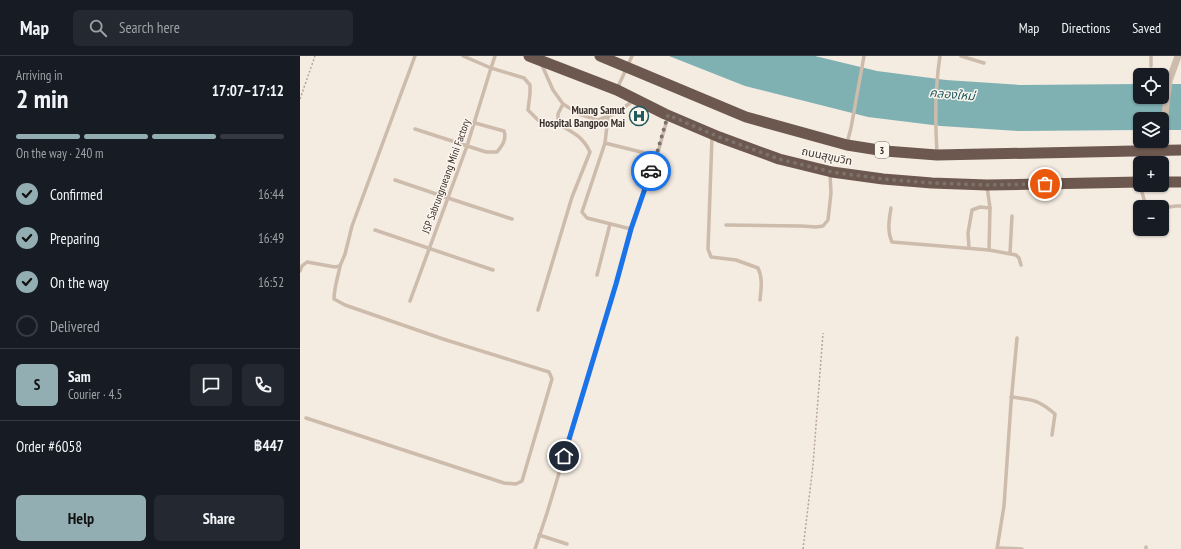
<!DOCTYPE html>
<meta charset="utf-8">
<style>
:root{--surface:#171b24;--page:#242831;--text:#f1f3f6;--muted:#9ea1a6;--line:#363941;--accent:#92aeb2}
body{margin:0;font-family:"PT Sans Narrow","Noto Sans Thai",sans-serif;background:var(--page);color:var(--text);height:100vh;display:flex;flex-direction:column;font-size:15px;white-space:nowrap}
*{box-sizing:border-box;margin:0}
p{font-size:13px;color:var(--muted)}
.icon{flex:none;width:22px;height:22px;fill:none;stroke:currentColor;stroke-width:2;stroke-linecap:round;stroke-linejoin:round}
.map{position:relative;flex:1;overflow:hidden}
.side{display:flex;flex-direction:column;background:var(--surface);width:300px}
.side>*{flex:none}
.buttons{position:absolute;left:833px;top:12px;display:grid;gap:8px}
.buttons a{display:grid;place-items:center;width:36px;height:36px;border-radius:6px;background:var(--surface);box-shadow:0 1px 3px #0004;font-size:20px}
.pin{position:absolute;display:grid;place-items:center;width:34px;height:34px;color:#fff;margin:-17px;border:2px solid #fff;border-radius:50%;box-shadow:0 1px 4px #0007}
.courier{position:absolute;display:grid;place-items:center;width:40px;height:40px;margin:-20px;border:3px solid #1a73e8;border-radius:50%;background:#fff;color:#222;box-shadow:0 1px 5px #0007}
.headline em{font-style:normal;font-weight:700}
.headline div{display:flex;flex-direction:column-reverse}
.headline{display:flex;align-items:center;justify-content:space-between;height:68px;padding:0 16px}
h1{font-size:26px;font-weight:700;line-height:30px}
.bar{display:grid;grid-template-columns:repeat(4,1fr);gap:6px 4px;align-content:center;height:48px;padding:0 16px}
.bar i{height:5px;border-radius:3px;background:var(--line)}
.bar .active{background:var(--accent)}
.bar p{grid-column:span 4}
.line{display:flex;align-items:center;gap:10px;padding:0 16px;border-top:1px solid var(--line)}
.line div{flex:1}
.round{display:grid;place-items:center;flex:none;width:42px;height:42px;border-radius:6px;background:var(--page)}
ol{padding:0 16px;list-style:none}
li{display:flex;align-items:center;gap:12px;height:44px}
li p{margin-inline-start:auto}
li .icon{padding:4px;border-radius:50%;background:var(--accent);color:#111;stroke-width:4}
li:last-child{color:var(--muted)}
li i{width:22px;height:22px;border:2px solid var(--line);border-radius:50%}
.primary-button{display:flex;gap:8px;margin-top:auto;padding:8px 16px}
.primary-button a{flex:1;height:46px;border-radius:6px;background:var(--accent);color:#111;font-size:16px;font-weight:700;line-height:46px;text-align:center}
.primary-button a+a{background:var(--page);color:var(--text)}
header{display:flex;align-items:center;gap:24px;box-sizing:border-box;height:56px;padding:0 20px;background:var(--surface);border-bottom:1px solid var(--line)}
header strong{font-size:19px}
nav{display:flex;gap:22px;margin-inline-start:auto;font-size:14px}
.search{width:280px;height:36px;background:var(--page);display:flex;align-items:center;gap:10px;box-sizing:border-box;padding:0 14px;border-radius:6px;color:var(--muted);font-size:15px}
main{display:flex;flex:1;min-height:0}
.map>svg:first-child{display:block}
.water{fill:#7fb0b2}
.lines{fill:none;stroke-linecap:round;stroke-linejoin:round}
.path{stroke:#b9a596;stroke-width:1.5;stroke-dasharray:2 2;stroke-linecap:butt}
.service{stroke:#cdbbac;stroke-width:3.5}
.minor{stroke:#cdbbac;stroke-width:7}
.trunk{stroke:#6c584f;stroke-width:11}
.done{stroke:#7c716b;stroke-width:4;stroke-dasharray:0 7.2}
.route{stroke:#1a73e8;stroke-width:5}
.labels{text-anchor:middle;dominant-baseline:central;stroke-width:3;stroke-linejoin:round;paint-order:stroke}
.shield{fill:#fbf5ee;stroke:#756b66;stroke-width:1}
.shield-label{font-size:10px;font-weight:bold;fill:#3b302b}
.poi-label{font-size:11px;font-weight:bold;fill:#3b302b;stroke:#fbf5ee;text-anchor:end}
.street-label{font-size:11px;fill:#3b302b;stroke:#fbf5ee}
.water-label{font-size:12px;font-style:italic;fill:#1f5a5e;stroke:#fbf5ee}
</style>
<header>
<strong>Map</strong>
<div class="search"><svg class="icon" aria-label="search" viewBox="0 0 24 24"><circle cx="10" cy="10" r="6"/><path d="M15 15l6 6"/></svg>Search here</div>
<nav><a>Map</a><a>Directions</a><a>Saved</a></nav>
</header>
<main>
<section class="side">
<div class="headline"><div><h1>2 min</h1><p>Arriving in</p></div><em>17:07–17:12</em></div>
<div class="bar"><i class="active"></i><i class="active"></i><i class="active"></i><i></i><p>On the way · 240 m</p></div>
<ol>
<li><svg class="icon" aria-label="check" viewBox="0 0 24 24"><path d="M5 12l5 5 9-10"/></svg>Confirmed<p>16:44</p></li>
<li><svg class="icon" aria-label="check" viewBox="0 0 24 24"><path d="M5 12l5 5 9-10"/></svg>Preparing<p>16:49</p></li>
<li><svg class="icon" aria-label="check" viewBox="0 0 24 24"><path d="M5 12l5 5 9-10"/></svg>On the way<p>16:52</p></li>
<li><i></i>Delivered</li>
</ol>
<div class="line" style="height:72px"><b class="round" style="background:var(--accent);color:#111">S</b><div><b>Sam</b><p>Courier · 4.5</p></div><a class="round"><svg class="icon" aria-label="chat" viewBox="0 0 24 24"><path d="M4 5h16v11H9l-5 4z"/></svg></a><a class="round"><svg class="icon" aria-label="phone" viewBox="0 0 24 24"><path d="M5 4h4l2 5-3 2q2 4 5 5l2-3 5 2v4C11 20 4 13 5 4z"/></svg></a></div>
<div class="line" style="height:52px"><div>Order #6058</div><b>฿447</b></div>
<div class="primary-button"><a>Help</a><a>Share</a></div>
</section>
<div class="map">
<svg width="881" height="493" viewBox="0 0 881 493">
<rect width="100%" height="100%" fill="#f4ebe1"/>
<polygon class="water" points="369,0 515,0 577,15 646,24 720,29 840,28 840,41 862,41 862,28 881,28 881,74 862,74 862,63 840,63 840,74 719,75 641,70 568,61 445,30"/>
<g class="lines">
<g class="path">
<polyline points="0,43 15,0"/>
<polyline points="503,493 513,409 523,277"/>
</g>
<g class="service">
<polyline points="163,0 191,12 224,22 230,29 230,38 228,54 238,64 258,68"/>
<polyline points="661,0 684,7"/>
<polyline points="241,7 253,34 263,48 279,58 298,64 316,57 333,45"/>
<polyline points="851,10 851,0"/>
<polyline points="317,33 332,0"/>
<polyline points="308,60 305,87 282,156 287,162 331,173"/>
<path d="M115,73L186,96H197C202,90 207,83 204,75L175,67"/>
<path d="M412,81L408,193L411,201L436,204L458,212C463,222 461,233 460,244"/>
<polyline points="305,87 357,100"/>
<polyline points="547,87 551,72 564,0"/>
<path d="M637,97C635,65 635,32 640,0"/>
<polyline points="95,124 148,142 212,163"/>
<polyline points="840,129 845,147 847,151"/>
<polyline points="687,130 690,152 689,194 716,199 719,202 721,209"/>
<path d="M591,152C589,164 587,175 592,186L689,194"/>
<polyline points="862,152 876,150 881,150"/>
<polyline points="426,169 501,170 516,171 523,170 528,164 531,137 530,117"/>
<polyline points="75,174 193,214"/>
<polyline points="669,192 668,177 672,154 680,151 690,152"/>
<polyline points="710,197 712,160"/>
<polyline points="0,215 2,210 7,206 35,211 40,210 45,198 52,170 115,0"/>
<polyline points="297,219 310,168"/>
<polyline points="110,245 167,90 191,12 195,0"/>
<path d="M238,254L272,141L290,96C283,81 273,76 258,68V58L263,48"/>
<path d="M711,341C733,344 737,343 755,358L752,379"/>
<path d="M6,362L204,427L216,428L222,425L252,323L249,316L143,283L45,249L34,243C34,232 38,221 40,210"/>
<polyline points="239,479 267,488"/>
<polyline points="846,491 846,493"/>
<polyline points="698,492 722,493"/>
<polyline points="235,493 247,457 316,228 331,173 357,100 368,60"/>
<polyline points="697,493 704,450 711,347 717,282"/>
</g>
<polyline class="minor" points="862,84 869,25 878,0"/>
<g class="trunk">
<polyline points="229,0 317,34 365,58 419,81 479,103 532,116 583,123 632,127 687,129 840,126"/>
<polyline points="300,0 446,61 547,89 585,95 637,99 881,94"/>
<polyline points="862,126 881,126"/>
</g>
</g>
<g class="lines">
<polyline class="done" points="351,115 356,100 368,59 419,81 479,103 532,116 583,123 632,127 687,129 745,128"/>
<polyline class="route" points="264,400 316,228 331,173 351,115"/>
</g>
<defs>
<g id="hospital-ring" transform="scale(1)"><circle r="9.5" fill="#fbf5ee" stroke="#1f5a5e" stroke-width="1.5"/><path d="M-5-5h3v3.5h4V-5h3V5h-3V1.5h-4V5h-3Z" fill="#1f5a5e"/></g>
</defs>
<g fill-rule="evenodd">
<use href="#hospital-ring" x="339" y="60"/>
</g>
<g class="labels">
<rect class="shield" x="575" y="86" width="14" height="16" rx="3"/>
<g class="shield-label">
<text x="582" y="94">3</text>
</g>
<g class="poi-label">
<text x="325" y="54">Muang Samut<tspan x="325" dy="13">Hospital Bangpoo Mai</tspan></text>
</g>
<g class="street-label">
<text transform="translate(527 100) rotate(12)">ถนนสุขุมวิท</text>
<text transform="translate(146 120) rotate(-70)">JSP Sabrungrueang Mini Factory</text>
</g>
<g class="water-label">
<text transform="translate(652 38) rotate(5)">คลองใหม่</text>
</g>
</g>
</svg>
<div class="buttons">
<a><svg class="icon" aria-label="locate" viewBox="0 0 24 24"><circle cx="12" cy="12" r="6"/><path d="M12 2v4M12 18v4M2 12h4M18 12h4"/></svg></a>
<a><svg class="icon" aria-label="layers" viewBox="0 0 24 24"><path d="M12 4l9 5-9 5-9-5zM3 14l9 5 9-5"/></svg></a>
<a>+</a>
<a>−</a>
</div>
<div class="pin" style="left:745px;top:128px;background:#ea580c"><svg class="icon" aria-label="bag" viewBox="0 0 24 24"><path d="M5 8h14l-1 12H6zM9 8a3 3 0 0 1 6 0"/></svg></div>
<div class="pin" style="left:264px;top:400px;background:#1f2937"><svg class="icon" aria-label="home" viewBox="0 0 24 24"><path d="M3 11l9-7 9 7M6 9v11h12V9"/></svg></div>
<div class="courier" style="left:351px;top:115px"><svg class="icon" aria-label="car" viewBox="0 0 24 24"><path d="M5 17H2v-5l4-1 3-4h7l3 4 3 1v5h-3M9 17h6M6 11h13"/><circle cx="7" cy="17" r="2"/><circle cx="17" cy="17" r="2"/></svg></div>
</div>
</main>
